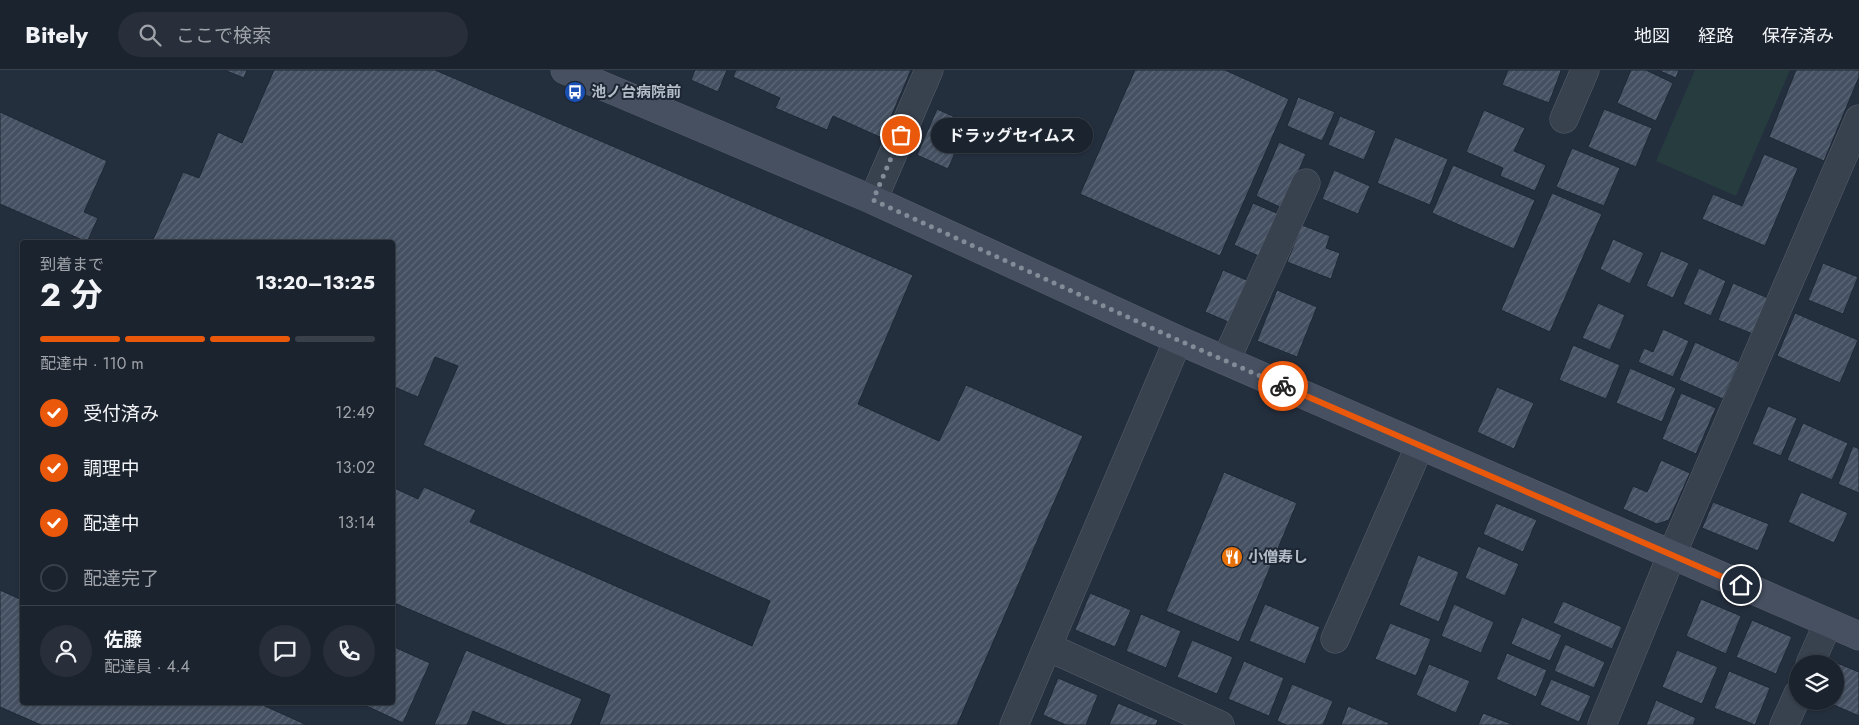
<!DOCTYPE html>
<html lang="ja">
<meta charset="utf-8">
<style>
:root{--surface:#1b232e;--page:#282f3a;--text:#f1f3f6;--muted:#a0a4aa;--line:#39404a;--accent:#ea580c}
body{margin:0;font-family:Jost,"Noto Sans JP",sans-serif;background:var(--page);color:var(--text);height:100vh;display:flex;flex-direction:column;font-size:19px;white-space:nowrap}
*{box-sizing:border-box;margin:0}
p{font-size:16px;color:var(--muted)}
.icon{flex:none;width:28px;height:28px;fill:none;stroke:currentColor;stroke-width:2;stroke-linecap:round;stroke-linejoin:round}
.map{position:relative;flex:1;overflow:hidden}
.drawer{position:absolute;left:20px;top:170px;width:375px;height:465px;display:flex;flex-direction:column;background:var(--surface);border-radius:5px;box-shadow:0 1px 4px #0004,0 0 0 1px var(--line)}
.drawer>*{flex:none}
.tools{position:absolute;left:1789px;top:585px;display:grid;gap:10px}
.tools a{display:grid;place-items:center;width:55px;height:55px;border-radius:50%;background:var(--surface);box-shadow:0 1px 4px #0004,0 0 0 1px var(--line);font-size:25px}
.pin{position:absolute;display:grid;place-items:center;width:42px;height:42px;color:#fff;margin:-21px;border:2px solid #fff;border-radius:50%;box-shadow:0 1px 5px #0007}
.courier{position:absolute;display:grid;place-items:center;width:50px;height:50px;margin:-25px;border:4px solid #ea580c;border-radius:50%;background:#fff;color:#222;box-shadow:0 1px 6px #0007}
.bubble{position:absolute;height:35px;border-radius:18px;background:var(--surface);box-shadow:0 1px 4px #0004,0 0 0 1px var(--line);font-size:16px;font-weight:700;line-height:35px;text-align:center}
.overview em{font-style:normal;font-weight:700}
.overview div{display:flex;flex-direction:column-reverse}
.overview{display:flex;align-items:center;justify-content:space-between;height:85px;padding:0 20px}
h1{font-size:32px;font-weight:700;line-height:38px}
.bar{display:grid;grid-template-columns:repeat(4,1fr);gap:8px 5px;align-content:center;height:60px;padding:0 20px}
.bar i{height:6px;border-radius:4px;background:var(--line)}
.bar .current{background:var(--accent)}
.bar p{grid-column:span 4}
.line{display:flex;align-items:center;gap:12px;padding:0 20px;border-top:1px solid var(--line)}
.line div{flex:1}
.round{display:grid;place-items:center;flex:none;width:52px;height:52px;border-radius:26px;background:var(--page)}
ol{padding:0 20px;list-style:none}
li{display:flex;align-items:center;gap:15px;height:55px}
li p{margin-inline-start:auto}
li .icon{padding:5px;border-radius:50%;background:var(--accent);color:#fff;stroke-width:4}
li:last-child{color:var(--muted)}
li i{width:28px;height:28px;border:2px solid var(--line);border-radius:50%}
header{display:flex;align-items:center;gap:30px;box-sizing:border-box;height:70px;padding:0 25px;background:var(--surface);border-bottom:1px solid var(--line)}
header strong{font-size:24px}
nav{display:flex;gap:28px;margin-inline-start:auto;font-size:18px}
.search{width:350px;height:45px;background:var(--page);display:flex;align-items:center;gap:12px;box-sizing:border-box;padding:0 18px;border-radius:28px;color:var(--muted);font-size:19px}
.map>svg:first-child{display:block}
.park{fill:#263c3f}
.building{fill:url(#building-hatch);stroke:#1f2835}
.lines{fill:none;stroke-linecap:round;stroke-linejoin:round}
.street-casing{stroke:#565f6c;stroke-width:29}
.secondary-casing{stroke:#565f6c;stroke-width:29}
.street{stroke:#38414e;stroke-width:28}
.secondary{stroke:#465061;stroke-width:28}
.done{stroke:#828b98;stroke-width:5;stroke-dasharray:0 9}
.route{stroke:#ea580c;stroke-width:6}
.labels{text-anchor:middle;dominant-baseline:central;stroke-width:4;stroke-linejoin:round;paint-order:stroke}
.poi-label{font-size:15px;font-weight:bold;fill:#b4bcc9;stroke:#1d2633;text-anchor:start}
</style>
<header>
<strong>Bitely</strong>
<div class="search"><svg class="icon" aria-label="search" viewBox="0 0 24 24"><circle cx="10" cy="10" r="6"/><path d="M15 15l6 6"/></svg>ここで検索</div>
<nav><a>地図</a><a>経路</a><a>保存済み</a></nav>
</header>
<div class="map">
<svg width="1859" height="655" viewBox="0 0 1859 655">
<defs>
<pattern id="building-hatch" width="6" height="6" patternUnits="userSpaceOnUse" patternTransform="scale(1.25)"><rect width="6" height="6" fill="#455162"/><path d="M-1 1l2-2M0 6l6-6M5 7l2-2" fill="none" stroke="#5d6877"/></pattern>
</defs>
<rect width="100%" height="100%" fill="#242f3e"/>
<polygon class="park" points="1695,0 1790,0 1736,126 1656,91"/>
<g class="building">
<polygon points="224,0 247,0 244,8"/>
<polygon points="274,0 435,0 913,205 858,334 939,371 966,315 1083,366 957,655 599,655 610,625 392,532 392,417 418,429 424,417 476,440 470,452 752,576 770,531 423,375 458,296 435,287 418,327 392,316 392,172 152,172 183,102 199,108 218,62 242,73"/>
<polygon points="695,0 727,0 718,22 691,10"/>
<polygon points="736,0 911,0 882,68 833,46 827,60 775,38 780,28 733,7"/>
<polygon points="1135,0 1225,0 1289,29 1220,186 1080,124"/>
<polygon points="1508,0 1560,0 1561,1 1549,33 1502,15"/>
<polygon points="1631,0 1646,0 1673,13 1656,51 1617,33"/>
<polygon points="1658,0 1679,0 1676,8"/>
<polygon points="1796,0 1859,0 1859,7 1824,91 1769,67"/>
<polygon points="1298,27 1335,42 1322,71 1287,56"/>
<polygon points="937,39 968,53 948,99 917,85"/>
<polygon points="1604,39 1652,58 1636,97 1588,77"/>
<polygon points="1484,40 1525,58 1514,81 1546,95 1535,121 1500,106 1503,98 1466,82"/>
<polygon points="0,42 107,91 84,142 98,148 87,172 0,134"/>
<polygon points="1340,46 1376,61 1364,90 1328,75"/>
<polygon points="1395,67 1448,89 1430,135 1377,113"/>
<polygon points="1279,72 1306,84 1282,138 1256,126"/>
<polygon points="1572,78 1620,98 1604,136 1556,117"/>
<polygon points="1764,84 1798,98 1765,176 1702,149 1713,124 1742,136"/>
<polygon points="1453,95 1535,130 1514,179 1432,143"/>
<polygon points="1334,100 1370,116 1358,144 1322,129"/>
<polygon points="1552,123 1602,144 1550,262 1501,240"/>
<polygon points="1253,133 1279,144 1261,187 1234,175"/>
<polygon points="1302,155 1330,166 1326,178 1340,183 1331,209 1287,192"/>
<polygon points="1613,169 1644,183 1630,214 1600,199"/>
<polygon points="1661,181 1689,193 1673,228 1646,216"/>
<polygon points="1823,193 1858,207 1843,244 1808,230"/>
<polygon points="1699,198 1726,211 1711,246 1683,234"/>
<polygon points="1223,200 1249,211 1231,253 1205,242"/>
<polygon points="1733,213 1768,228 1753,264 1718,250"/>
<polygon points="1277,220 1317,237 1297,287 1257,271"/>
<polygon points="1598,233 1625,245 1610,280 1582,268"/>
<polygon points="1795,243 1858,270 1840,313 1777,286"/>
<polygon points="1663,259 1689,271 1673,307 1638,292 1644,278 1653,282"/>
<polygon points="1695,272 1739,292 1723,329 1679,310"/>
<polygon points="1573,275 1620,295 1606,329 1559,310"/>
<polygon points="1630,298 1676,318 1662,352 1616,333"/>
<polygon points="1497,317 1534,333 1514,379 1477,362"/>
<polygon points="1681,323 1716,338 1696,384 1662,369"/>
<polygon points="1768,336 1797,348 1781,386 1752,374"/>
<polygon points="1803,353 1848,373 1832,410 1787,390"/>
<polygon points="1853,376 1859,379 1859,423 1838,414"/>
<polygon points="1661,390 1690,403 1669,450 1657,454 1623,439 1633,416 1647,422"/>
<polygon points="1224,402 1297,433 1239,572 1166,541"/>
<polygon points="1801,422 1848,443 1834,473 1788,452"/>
<polygon points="1713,432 1769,454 1758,481 1702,458"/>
<polygon points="1496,433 1537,450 1523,482 1483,464"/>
<polygon points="1478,476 1519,494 1505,526 1465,508"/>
<polygon points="1418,485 1459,502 1439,552 1399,535"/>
<polygon points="0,520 22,530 22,632 256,632 307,655 41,655 0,637"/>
<polygon points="1090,523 1131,540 1115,577 1075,560"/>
<polygon points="1701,529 1741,546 1726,584 1686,566"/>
<polygon points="1563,531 1622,557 1612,579 1553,553"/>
<polygon points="1265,534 1320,557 1305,594 1249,571"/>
<polygon points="1454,534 1494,552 1481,583 1441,566"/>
<polygon points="1141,544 1181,561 1166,598 1126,581"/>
<polygon points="1522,547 1562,565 1550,591 1511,574"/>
<polygon points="1752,550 1792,567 1776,604 1736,587"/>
<polygon points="1390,553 1431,569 1416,606 1375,589"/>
<polygon points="1192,570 1233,587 1217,624 1177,607"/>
<polygon points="1565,574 1605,592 1594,618 1554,601"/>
<polygon points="392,576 430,593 403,653 358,632 392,632"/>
<polygon points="466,580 582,629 571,655 506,655 473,641 467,655 434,655"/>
<polygon points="1677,580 1718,597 1702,634 1662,617"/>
<polygon points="1507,583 1547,600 1536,627 1496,609"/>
<polygon points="1244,591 1284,608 1269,646 1228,629"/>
<polygon points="1837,593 1859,602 1859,646 1825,631 1835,631 1835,596"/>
<polygon points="1429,594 1470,611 1456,643 1416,625"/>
<polygon points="1729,601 1770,618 1755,655 1714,638"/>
<polygon points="1058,608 1098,625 1086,655 1066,655 1043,645"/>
<polygon points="1551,609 1591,626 1579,652 1540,635"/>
<polygon points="1292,614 1333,631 1323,655 1286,655 1277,651"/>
<polygon points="1656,630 1696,648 1693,655 1646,655"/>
<polygon points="1118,633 1158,650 1156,655 1109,655"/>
<polygon points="1348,636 1389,653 1388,655 1341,655"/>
<polygon points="1483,643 1514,655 1478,655"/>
</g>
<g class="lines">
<g class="street-casing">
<g id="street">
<polyline points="1564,49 1585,0"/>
<polyline points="873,130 929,0"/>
<polyline points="1226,290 1306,113"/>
<polyline points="1335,569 1420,375"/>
<polyline points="1048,577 1220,655"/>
<polyline points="1810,594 1828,553"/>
<polyline points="1014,655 1178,270"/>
<polyline points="1602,655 1672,484 1859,49"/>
<polyline points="1784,655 1798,624"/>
</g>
</g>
<g class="secondary-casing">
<polyline id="secondary" points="565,0 873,130 1178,270 1859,566"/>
</g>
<use href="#street" class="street"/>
<use href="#secondary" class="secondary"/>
</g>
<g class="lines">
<polyline class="done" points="901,65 873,130 1178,270 1283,316"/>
<polyline class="route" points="1283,316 1741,515"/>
</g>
<defs>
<g id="bus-disc" transform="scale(1.125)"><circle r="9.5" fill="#1a4fb4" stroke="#1d2633"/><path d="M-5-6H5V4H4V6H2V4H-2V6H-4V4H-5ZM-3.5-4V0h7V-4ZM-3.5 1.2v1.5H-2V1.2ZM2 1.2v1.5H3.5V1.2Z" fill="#fff"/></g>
<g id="restaurant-disc" transform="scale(1.125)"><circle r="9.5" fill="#e8710a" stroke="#1d2633"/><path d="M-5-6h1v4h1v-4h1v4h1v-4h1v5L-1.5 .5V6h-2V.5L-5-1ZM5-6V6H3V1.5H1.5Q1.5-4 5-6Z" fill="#fff"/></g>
</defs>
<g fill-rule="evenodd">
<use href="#bus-disc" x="575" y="22"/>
<use href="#restaurant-disc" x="1232" y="487"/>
</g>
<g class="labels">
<g class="poi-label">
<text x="591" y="22">池ノ台病院前</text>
<text x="1248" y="487">小僧寿し</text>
</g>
</g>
</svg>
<div class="tools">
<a><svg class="icon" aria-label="layers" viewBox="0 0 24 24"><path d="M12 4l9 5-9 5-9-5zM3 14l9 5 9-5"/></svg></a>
</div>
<div class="pin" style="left:901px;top:65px;background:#ea580c"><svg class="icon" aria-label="bag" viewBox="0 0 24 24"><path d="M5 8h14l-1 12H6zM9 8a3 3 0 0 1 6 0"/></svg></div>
<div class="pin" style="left:1741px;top:515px;background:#1f2937"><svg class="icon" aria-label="home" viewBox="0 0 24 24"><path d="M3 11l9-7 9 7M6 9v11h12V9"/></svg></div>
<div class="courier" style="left:1283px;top:316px"><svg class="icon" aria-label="bike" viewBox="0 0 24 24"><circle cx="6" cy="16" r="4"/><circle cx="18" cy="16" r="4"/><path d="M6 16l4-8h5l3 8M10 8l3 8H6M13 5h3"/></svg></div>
<div class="bubble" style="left:931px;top:48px;width:162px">ドラッグセイムス</div>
<section class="drawer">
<div class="overview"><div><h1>2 分</h1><p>到着まで</p></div><em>13:20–13:25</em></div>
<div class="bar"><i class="current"></i><i class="current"></i><i class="current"></i><i></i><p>配達中 · 110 m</p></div>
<ol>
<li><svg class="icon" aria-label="check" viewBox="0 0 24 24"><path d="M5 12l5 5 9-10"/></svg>受付済み<p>12:49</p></li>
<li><svg class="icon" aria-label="check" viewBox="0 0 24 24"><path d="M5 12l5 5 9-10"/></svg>調理中<p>13:02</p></li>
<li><svg class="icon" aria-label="check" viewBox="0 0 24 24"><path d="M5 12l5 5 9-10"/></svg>配達中<p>13:14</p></li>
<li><i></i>配達完了</li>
</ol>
<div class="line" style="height:90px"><a class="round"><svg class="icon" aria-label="person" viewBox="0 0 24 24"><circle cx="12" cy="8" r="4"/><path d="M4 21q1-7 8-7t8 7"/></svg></a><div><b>佐藤</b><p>配達員 · 4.4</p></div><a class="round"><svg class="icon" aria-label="chat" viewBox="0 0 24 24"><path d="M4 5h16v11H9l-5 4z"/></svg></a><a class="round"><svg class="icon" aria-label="phone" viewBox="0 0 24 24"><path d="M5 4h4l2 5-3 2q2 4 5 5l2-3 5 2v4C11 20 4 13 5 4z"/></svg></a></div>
</section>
</div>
